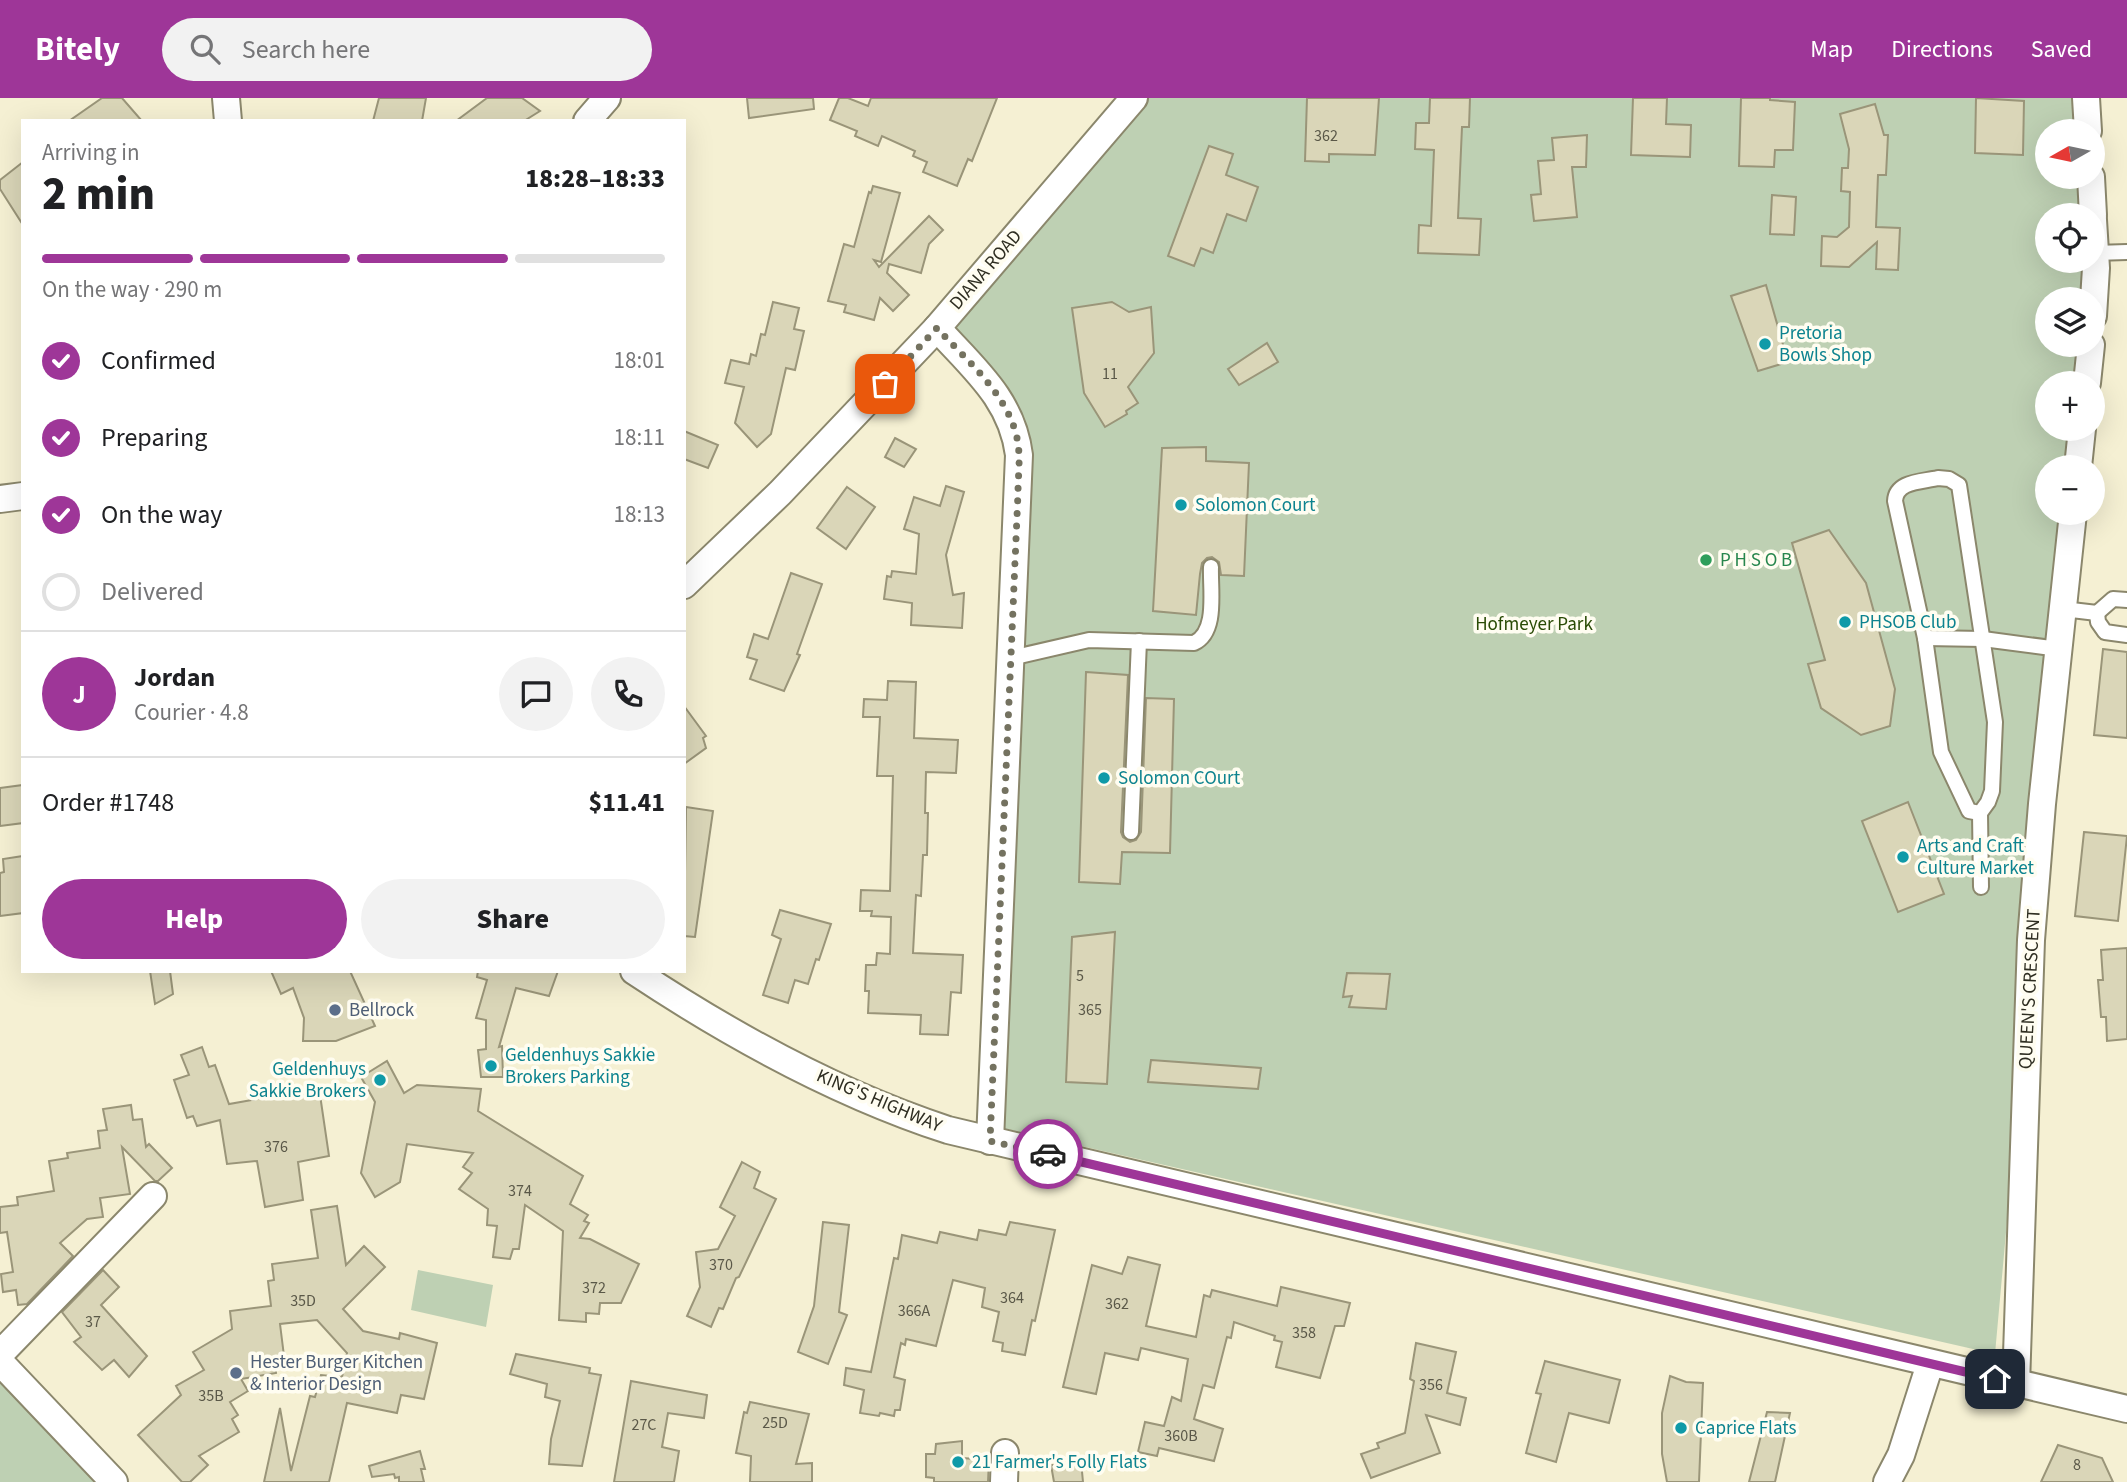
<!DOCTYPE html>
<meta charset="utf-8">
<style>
:root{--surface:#fff;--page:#f2f2f2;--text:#202124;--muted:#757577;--line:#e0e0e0;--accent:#9e3698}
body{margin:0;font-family:"Source Sans 3",sans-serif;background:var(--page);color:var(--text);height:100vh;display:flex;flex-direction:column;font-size:26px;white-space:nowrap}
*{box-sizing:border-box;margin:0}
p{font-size:23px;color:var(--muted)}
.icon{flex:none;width:38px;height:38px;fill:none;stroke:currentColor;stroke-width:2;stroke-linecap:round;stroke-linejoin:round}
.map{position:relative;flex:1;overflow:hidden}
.details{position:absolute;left:21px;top:21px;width:665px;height:854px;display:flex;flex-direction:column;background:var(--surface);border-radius:0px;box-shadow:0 7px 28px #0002}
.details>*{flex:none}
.needle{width:46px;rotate:261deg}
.fabs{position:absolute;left:2035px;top:21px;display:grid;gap:14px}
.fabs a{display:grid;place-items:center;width:70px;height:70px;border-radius:50%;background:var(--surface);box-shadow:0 7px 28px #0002;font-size:35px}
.pin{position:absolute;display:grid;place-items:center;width:60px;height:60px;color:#fff;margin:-30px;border-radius:14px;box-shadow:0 4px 10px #0006}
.courier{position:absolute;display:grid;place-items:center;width:70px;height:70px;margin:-35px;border:5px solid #9e3698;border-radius:50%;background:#fff;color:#222;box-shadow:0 2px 9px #0007}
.summary em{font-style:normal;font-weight:800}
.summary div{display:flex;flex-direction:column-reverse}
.summary{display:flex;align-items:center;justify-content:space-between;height:119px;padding:0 21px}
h1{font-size:46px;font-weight:800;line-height:52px}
.bar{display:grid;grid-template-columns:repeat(4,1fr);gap:10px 7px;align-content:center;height:84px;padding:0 21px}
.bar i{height:9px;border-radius:5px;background:var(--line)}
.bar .selected{background:var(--accent)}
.bar p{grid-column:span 4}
.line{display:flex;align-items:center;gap:18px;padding:0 21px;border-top:2px solid var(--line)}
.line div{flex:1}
.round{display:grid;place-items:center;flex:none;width:74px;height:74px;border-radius:37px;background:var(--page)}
ol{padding:0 21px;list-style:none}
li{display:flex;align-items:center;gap:21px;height:77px}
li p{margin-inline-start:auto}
li .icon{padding:7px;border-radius:50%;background:var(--accent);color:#fff;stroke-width:4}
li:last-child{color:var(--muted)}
li i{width:38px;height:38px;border:4px solid var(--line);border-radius:50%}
.cta{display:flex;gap:14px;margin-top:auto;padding:14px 21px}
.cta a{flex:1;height:80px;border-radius:42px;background:var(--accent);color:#fff;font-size:28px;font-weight:800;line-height:80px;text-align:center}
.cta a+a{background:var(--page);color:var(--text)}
header{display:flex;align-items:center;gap:42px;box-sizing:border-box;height:98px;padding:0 35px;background:var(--accent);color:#fff}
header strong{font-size:33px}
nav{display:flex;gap:38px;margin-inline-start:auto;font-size:24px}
.search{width:490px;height:63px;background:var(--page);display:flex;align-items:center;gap:18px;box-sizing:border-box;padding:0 24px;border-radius:38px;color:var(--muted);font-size:26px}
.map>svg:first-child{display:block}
.green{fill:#bed0b3}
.building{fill:#dad6b8;stroke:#9a9579;stroke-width:2}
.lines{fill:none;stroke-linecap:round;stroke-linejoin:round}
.lane-casing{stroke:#8b876c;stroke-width:18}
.street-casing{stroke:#8b876c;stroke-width:30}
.lane{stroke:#fff;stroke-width:14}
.street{stroke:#fff;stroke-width:26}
.done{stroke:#747260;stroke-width:7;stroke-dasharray:0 12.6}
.route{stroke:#9e3698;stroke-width:9}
.culture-dot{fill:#0f9aa8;stroke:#fffdf1;stroke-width:2.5}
.leisure-dot{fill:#2e9e5b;stroke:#fffdf1;stroke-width:2.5}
.service-dot{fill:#5c6f8a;stroke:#fffdf1;stroke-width:2.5}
.labels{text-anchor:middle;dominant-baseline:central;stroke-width:7;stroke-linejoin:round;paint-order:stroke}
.number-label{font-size:16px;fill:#5a5848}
.street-label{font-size:19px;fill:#2f2e22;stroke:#fffdf1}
.culture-label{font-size:19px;fill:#0d838f;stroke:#fffdf1;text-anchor:start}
.leisure-label{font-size:19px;fill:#27864d;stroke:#fffdf1;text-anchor:start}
.park-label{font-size:19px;fill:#294b05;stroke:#fffdf1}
.service-label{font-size:19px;fill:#4e5e75;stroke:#fffdf1;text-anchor:start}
</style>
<header>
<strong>Bitely</strong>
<div class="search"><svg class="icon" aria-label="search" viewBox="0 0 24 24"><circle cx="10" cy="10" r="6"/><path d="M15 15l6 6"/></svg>Search here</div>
<nav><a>Map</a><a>Directions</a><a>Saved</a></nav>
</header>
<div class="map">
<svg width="2127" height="1384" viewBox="0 0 2127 1384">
<rect width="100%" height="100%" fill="#f5f0d3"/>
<g class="green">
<polygon points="1124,0 2078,0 2082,33 2048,33 2048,79 2087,79 2091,117 2048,117 2048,163 2093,163 2091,201 2048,201 2048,247 2086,247 2083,285 2048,285 2048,331 2079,331 2075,369 2048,369 2048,415 2071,415 1995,1256 1002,1030 1013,327 937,230"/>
<polygon points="418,1172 493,1187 486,1229 411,1212"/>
<polygon points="0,1284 95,1384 0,1384"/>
</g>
<g class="building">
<polygon points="102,0 122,0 142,23 69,23"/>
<polygon points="379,0 426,0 422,23 373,23"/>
<polygon points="487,0 522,0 540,13 524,23 456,23"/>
<polygon points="747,0 813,0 814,11 749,20"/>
<polygon points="839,0 848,0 868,8 871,0 997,0 972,63 968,61 957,88 923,74 927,64 913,58 915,53 882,38 878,48 855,38 857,33 830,22"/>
<polygon points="1307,0 1379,0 1375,57 1329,56 1329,64 1305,63"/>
<polygon points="1430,0 1470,0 1469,29 1462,29 1458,120 1481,121 1479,157 1418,155 1419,127 1431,128 1434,52 1415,51 1416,25 1429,25"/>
<polygon points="1633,0 1667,0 1666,26 1691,27 1690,59 1631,57"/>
<polygon points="1741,0 1770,0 1770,2 1795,4 1793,52 1775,52 1774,69 1739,68"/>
<polygon points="1976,0 2024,3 2023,57 1975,55"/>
<polygon points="1875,6 1884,37 1888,37 1886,77 1878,77 1876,129 1900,130 1898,172 1876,171 1877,144 1849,169 1821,168 1822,138 1837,139 1849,129 1850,94 1841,93 1842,70 1848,70 1849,51 1840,16"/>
<polygon points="1587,37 1586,69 1572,69 1577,119 1534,123 1531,97 1541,96 1538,63 1554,62 1552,40"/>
<polygon points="1209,48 1233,56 1226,77 1258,89 1246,123 1227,116 1213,155 1201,150 1194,168 1168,158"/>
<polygon points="23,64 23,127 0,91 0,82"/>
<polygon points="873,88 900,95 881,164 874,162 879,169 929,118 943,132 929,146 921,175 889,166 887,175 909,197 893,213 880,200 874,222 844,214 846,207 828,203 844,146 854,149 869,94 871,95"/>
<polygon points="1772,97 1796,99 1794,137 1770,136"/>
<polygon points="1766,187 1788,264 1758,273 1731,198"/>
<polygon points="773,204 799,210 794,231 804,233 795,272 786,270 771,336 757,349 735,325 744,289 725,285 731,262 749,266 751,256 756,258 761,236 765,237"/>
<polygon points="1112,204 1129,214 1151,209 1154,255 1128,289 1138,305 1126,313 1127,316 1105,329 1084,295 1072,210"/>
<polygon points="1267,245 1278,264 1239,287 1228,271"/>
<polygon points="684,333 718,347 708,370 684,361"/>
<polygon points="895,340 916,351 904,369 885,359"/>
<polygon points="1206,349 1206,363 1249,365 1244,478 1221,477 1219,464 1212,459 1207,460 1202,465 1200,476 1196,517 1153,513 1162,350"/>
<polygon points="946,388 964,394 946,457 953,497 964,495 962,530 911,527 912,505 884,501 887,478 891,479 892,473 916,476 919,436 904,431 914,399 940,408"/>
<polygon points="847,389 875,409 846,451 817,430"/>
<polygon points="1829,432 1866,485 1895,591 1890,628 1861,637 1821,610 1808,566 1825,562 1792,445"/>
<polygon points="791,475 822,486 797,556 800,557 784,593 750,581 757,562 747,559 754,536 768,541"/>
<polygon points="2103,551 2127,554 2127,640 2094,637"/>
<polygon points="1086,574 1128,577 1121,734 1123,739 1130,744 1136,742 1141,734 1146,600 1174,601 1170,755 1122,754 1120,786 1079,784"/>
<polygon points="888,583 916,584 914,640 958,642 956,675 926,674 925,715 928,715 927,757 923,757 921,798 916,797 913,855 963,857 961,895 951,894 948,937 920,936 921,917 868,915 869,893 865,893 866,867 876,867 877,855 890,856 891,819 871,818 872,813 860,813 861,792 890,793 893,678 877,678 880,619 863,619 864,601 887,602"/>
<polygon points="684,608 706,638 703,640 706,650 684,666"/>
<polygon points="23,687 23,725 0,728 0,690"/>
<polygon points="1908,704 1944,796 1898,814 1862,723"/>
<polygon points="686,709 713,713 695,839 684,838"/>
<polygon points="2084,734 2127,738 2118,823 2075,818"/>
<polygon points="23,758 23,815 0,818 0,775 4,774 3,761"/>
<polygon points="780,812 831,826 819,862 816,861 808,886 795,882 788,905 763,897 781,841 772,837"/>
<polygon points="1115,834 1107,986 1066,984 1072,839"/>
<polygon points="2127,850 2127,941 2107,943 2106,919 2101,919 2098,882 2103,882 2101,852"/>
<polygon points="150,873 170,873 173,896 155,906"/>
<polygon points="271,873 350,873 375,928 336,943 303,943 304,920 293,890 281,896"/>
<polygon points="478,873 558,873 549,898 516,890 499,949 502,948 503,979 481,979 478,952 486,951 486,922 476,920 487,882 477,879"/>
<polygon points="1347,875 1390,876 1386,911 1349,909 1352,898 1343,899"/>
<polygon points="202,949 209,969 215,967 229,1006 319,990 329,1058 298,1064 303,1102 265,1109 257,1063 227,1066 220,1022 197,1028 193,1018 187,1020 174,982 189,977 181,957"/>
<polygon points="1151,962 1261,970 1258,991 1148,984"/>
<polygon points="387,963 404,995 417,987 481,991 478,1013 583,1078 570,1106 588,1117 584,1123 589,1125 580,1140 590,1141 639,1166 621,1205 600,1205 599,1216 586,1215 586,1224 559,1222 563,1133 525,1107 519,1151 513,1151 510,1161 493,1159 497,1128 487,1127 488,1111 459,1091 472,1075 463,1069 473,1055 407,1046 400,1084 375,1099 361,1075 375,1004 361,979"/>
<polygon points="131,1007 133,1022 142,1021 146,1049 149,1046 172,1070 158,1083 155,1083 122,1049 130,1096 100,1100 103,1119 87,1121 60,1145 73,1158 27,1206 18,1207 16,1192 3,1194 1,1176 13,1174 7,1134 0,1135 0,1109 18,1107 17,1099 54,1093 49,1063 68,1060 67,1055 100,1050 98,1033 107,1032 103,1011"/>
<polygon points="742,1064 760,1074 754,1090 776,1101 739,1179 736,1180 723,1211 719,1210 711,1229 687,1218 700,1189 696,1154 718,1151 735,1118 720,1109"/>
<polygon points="337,1108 346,1167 364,1148 385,1169 343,1211 363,1233 399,1241 400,1235 437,1245 424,1301 401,1297 397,1315 347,1305 329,1384 264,1384 280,1310 291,1373 310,1298 315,1299 321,1277 342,1279 347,1255 317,1222 280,1226 284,1258 274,1259 276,1275 241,1281 248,1293 230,1304 238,1317 232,1321 239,1334 199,1358 208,1367 190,1384 182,1384 138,1337 181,1297 176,1288 204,1272 193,1254 232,1231 230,1213 271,1208 268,1183 274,1182 272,1166 318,1160 311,1112"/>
<polygon points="823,1124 849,1127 839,1214 847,1217 828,1266 798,1254 814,1208"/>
<polygon points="1010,1124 1055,1132 1035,1223 1032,1222 1025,1257 1002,1253 1003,1245 993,1243 999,1214 982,1209 985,1190 953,1182 936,1248 906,1241 905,1247 901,1245 894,1279 905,1282 900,1312 895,1312 894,1318 880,1315 879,1318 860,1315 864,1292 844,1287 846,1270 871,1274 894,1160 898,1161 902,1137 937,1145 940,1134 977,1142 979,1132 1006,1137"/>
<polygon points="1128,1159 1160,1167 1146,1228 1196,1239 1204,1197 1210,1199 1212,1192 1277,1208 1281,1189 1350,1205 1344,1228 1335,1228 1320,1280 1276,1269 1282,1244 1274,1242 1275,1238 1234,1224 1231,1240 1227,1239 1214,1290 1203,1287 1194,1321 1223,1331 1214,1363 1159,1350 1157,1358 1138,1354 1145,1324 1164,1328 1172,1299 1181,1303 1188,1261 1141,1250 1138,1262 1105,1255 1096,1296 1063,1289 1092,1167 1122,1176"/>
<polygon points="103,1172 119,1189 101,1207 147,1258 129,1279 114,1262 102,1272 74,1244 81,1239 62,1214"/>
<polygon points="1416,1245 1456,1254 1447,1295 1466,1300 1460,1327 1426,1317 1440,1355 1371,1380 1361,1356 1379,1350 1377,1345 1405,1335 1414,1283 1410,1281"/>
<polygon points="516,1256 590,1270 589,1275 601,1277 582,1368 549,1366 551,1341 560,1303 545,1299 547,1286 510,1276"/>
<polygon points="1545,1263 1620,1282 1609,1325 1569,1315 1556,1364 1526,1355 1541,1296 1536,1295"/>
<polygon points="1670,1278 1686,1284 1703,1285 1699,1384 1667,1384 1662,1356 1662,1315"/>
<polygon points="631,1283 707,1297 704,1320 668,1315 662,1349 679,1353 674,1384 614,1384"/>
<polygon points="750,1304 809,1316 796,1366 812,1365 812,1384 750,1384 751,1358 736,1355 744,1314 747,1315"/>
<polygon points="1767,1314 1790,1315 1775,1384 1749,1384"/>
<polygon points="962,1343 962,1360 989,1362 988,1384 934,1384 934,1380 926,1379 926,1356 935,1356 936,1346"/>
<polygon points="2058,1347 2102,1360 2113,1384 2041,1384"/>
<polygon points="420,1353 425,1371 421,1371 424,1384 399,1384 399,1379 395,1380 394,1376 372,1379 369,1368"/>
<polygon points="1081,1363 1083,1384 1054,1384 1051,1367 1065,1367"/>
</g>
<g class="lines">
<g class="lane-casing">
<g id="lane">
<polyline points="2095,155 2127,154"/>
<path d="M1938,380L1949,381L1959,387L1995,624L1992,693L1988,704L1980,715L1969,713L1941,654L1925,540L1895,403C1896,383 1921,384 1938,380Z"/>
<polyline points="2063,511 2097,515"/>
<polyline points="2097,515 2098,524 2105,534 2127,537"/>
<polyline points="2097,515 2113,501 2127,502"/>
<polyline points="1925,540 1983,541 2059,551"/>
<path d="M1011,560L1089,542L1194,545C1218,534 1210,492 1211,469"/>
<polyline points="1980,715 1981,789"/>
<polyline points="1131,734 1139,543"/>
</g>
</g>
<g class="street-casing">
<g id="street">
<polyline points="226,0 228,23"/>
<polyline points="2086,0 2088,33"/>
<polyline points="587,23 607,0"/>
<polyline points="2091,79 2093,117"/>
<polyline points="2093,122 2096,170 2093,218"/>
<path d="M937,230C973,270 1012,301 1019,357L990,1043"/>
<polyline points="2087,285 2091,247"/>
<polyline points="2078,369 2082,331"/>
<polyline points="0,401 23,398"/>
<polyline points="684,487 780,395 937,230 1134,0"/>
<path d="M634,873C732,938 837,996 948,1032L2127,1311"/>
<polyline points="0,1256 153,1098"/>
<polyline points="0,1264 114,1384"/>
<polyline points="2016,1286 2031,842 2042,706 2073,415"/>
<polyline points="1004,1384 1005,1355"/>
<polyline points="1887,1384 1901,1357 1930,1266"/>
</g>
</g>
<use href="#lane" class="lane"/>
<use href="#street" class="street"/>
</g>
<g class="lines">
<path class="done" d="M885,286L937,230C967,263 1007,295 1017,340C1021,358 1018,377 1018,395L990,1043L1048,1056"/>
<polyline class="route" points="1048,1056 1995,1281"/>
</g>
<g class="culture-dot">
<circle cx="1765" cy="246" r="7"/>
<circle cx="1181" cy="407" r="7"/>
<circle cx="1845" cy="524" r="7"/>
<circle cx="1104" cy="680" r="7"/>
<circle cx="1903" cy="759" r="7"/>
<circle cx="491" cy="968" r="7"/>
<circle cx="380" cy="982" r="7"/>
<circle cx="1681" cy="1330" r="7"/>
<circle cx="958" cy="1364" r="7"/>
</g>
<circle class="leisure-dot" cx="1706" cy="462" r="7"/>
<g class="service-dot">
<circle cx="335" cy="912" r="7"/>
<circle cx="236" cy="1275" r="7"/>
</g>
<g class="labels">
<g class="number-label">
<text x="1326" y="38">362</text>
<text x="1110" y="276">11</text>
<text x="1080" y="878">5</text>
<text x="1090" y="912">365</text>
<text x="276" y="1049">376</text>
<text x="520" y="1093">374</text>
<text x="721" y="1167">370</text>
<text x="594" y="1190">372</text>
<text x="1012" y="1200">364</text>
<text x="303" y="1203">35D</text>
<text x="1117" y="1206">362</text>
<text x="914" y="1213">366A</text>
<text x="93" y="1224">37</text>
<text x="1304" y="1235">358</text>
<text x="1431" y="1287">356</text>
<text x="211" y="1298">35B</text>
<text x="775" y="1325">25D</text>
<text x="644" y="1327">27C</text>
<text x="1181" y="1338">360B</text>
<text x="2077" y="1367">8</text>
</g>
<g class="street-label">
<text transform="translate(986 172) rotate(-49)">DIANA ROAD</text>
<text transform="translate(2030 891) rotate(-87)">QUEEN'S CRESCENT</text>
<text transform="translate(879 1003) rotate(23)">KING'S HIGHWAY</text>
</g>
<g class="culture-label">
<text x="1779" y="235">Pretoria<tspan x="1779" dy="22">Bowls Shop</tspan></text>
<text x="1195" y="407">Solomon Court</text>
<text x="1859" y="524">PHSOB Club</text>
<text x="1118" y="680">Solomon COurt</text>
<text x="1917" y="748">Arts and Craft<tspan x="1917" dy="22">Culture Market</tspan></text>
<text x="505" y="957">Geldenhuys Sakkie<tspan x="505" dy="22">Brokers Parking</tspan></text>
<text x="366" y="971" text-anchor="end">Geldenhuys<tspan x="366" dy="22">Sakkie Brokers</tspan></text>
<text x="1695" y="1330">Caprice Flats</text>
<text x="972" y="1364">21 Farmer's Folly Flats</text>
</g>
<g class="leisure-label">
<text x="1720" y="462">P H S O B</text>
</g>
<g class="park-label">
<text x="1534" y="526">Hofmeyer Park</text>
</g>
<g class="service-label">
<text x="349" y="912">Bellrock</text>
<text x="250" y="1264">Hester Burger Kitchen<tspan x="250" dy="22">&amp; Interior Design</tspan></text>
</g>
</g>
</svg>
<div class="fabs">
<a><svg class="needle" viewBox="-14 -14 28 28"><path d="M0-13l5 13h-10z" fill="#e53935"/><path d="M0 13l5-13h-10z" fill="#757577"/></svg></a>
<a><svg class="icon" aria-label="locate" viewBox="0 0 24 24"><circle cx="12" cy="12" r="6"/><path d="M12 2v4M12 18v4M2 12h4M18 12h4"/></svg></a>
<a><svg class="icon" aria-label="layers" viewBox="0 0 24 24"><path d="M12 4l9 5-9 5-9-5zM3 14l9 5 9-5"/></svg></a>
<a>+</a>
<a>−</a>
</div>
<div class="pin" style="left:885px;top:286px;background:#ea580c"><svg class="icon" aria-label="bag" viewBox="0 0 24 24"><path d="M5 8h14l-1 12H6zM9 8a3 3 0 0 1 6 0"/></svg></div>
<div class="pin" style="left:1995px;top:1281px;background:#1f2937"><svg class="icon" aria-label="home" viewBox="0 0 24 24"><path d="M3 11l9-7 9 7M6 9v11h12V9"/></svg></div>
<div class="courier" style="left:1048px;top:1056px"><svg class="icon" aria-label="car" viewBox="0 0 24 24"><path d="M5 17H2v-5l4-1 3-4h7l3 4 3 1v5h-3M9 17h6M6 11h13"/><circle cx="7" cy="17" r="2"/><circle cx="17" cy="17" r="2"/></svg></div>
<section class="details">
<div class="summary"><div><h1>2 min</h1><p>Arriving in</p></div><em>18:28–18:33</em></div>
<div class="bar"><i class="selected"></i><i class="selected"></i><i class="selected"></i><i></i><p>On the way · 290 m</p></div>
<ol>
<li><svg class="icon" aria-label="check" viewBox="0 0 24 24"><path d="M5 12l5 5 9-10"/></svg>Confirmed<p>18:01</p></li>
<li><svg class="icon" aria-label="check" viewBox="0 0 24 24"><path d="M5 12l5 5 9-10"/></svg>Preparing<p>18:11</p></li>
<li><svg class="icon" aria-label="check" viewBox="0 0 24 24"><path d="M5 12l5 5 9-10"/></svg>On the way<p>18:13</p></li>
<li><i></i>Delivered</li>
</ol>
<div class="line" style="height:126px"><b class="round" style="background:var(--accent);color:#fff">J</b><div><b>Jordan</b><p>Courier · 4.8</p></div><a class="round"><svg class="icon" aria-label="chat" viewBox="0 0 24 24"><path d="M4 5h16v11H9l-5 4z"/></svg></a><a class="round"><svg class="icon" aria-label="phone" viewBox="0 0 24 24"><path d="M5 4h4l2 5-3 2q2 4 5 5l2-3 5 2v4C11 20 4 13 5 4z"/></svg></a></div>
<div class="line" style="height:91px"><div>Order #1748</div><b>$11.41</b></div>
<div class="cta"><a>Help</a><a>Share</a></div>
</section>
</div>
